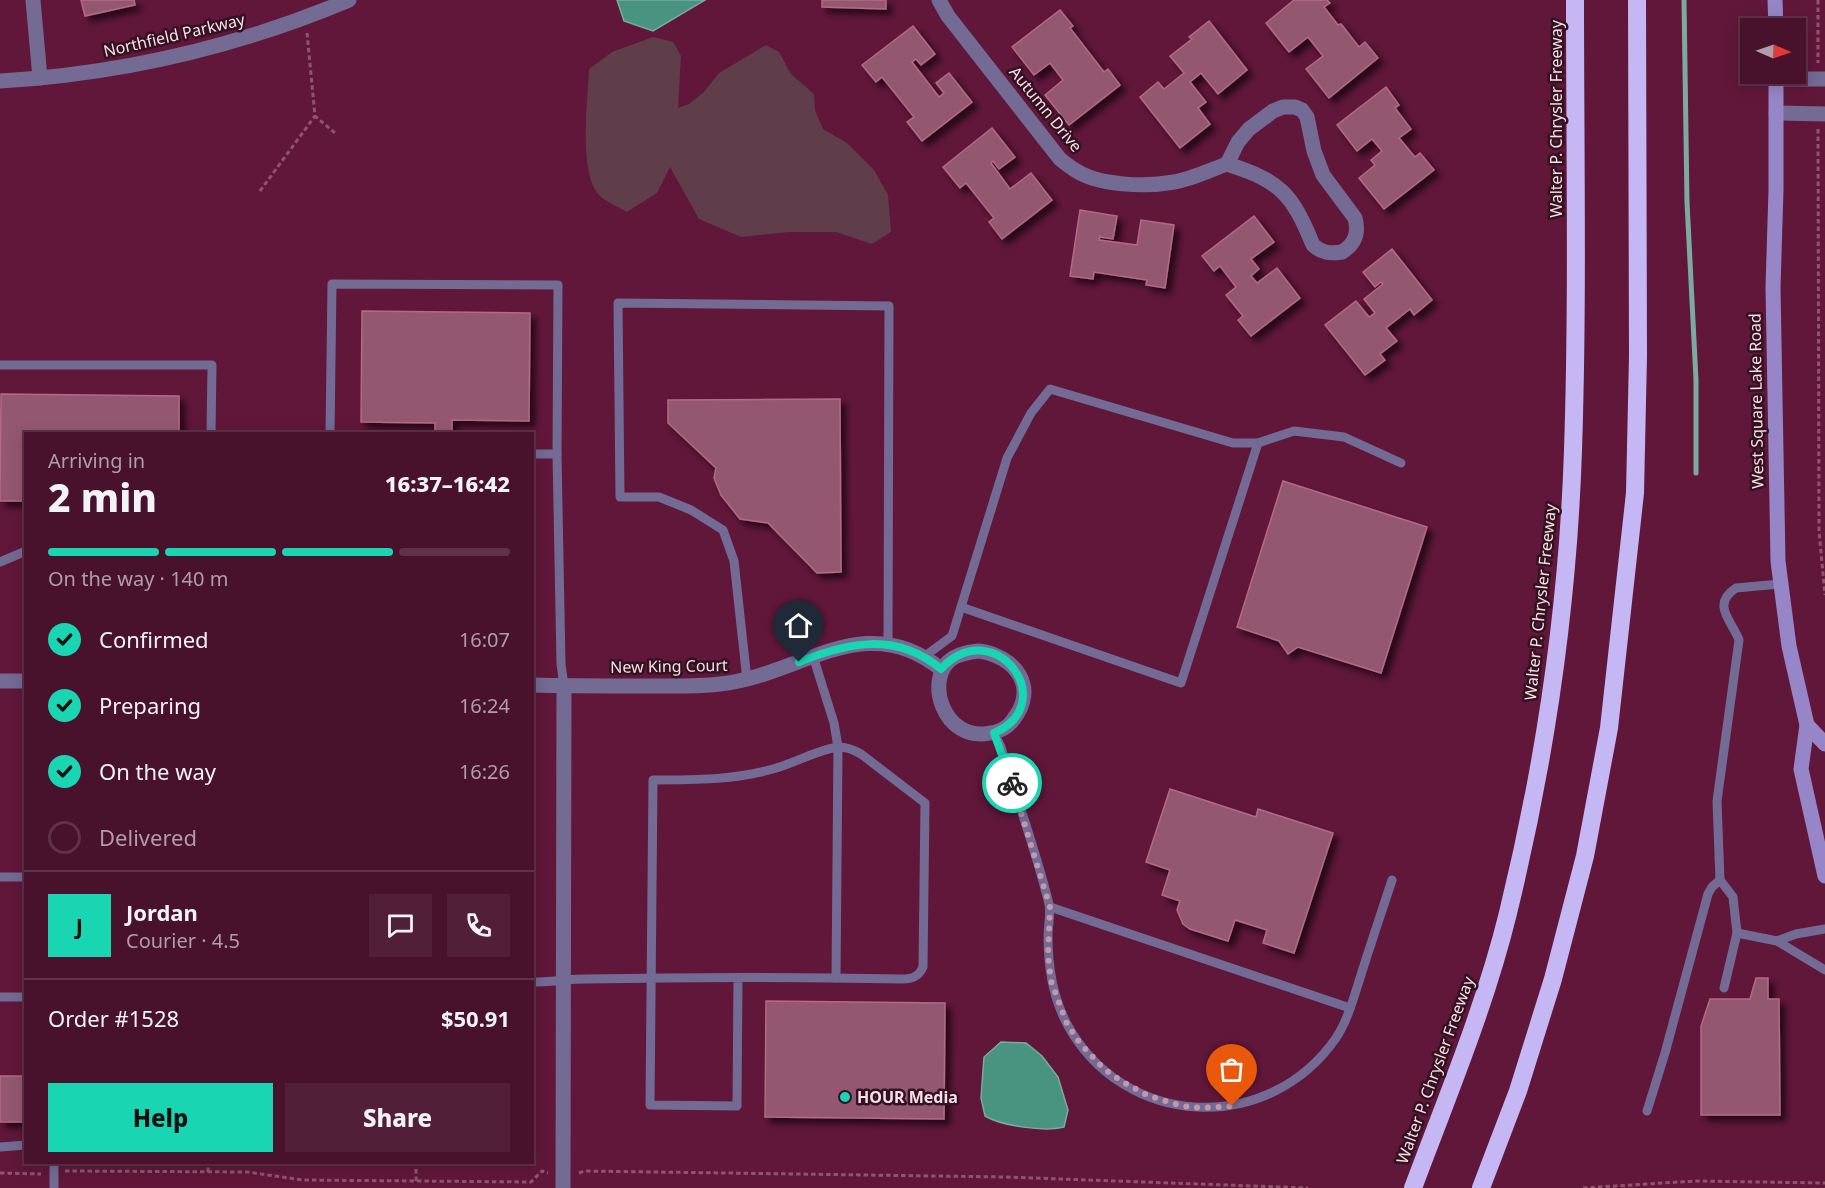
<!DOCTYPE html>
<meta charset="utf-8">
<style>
:root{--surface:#48112c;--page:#521f38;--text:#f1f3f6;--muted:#b19da9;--line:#603148;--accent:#19d5b2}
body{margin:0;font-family:"Noto Sans",sans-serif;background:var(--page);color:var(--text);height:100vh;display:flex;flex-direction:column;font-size:22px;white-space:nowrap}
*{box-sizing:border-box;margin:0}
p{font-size:20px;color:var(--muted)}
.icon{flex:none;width:33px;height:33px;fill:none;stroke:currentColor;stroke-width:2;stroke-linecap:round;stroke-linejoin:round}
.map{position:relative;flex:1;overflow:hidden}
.drawer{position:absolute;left:24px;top:432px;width:510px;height:732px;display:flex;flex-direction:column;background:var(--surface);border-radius:0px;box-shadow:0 3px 15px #0003,0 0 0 2px var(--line)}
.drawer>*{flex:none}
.needle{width:39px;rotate:92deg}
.fabs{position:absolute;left:1740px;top:18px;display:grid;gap:12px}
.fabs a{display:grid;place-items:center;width:66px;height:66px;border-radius:0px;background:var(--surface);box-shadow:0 3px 15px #0003,0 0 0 2px var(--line);font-size:30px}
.pin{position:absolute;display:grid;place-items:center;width:51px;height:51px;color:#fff;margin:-62px -26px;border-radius:50% 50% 50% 0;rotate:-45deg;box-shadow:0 0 6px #0007}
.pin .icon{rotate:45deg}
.courier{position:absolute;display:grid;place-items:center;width:60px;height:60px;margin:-30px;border:4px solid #19d5b2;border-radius:50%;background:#fff;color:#222;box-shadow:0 2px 8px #0007}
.summary em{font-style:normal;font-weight:800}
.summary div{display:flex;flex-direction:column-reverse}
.summary{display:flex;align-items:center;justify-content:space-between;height:102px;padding:0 24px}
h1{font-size:39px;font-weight:800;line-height:45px}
.bar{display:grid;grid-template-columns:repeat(4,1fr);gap:9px 6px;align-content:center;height:72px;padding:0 24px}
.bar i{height:8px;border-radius:4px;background:var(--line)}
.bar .on{background:var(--accent)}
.bar p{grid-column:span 4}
.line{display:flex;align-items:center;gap:15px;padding:0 24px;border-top:2px solid var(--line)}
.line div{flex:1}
.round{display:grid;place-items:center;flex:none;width:63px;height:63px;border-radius:0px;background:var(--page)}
ol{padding:0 24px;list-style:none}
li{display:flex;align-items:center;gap:18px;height:66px}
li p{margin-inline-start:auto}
li .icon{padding:6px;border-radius:50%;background:var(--accent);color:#111;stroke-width:4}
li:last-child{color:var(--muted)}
li i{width:33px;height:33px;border:3px solid var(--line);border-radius:50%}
.action{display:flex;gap:12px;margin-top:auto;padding:12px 24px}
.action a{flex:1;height:69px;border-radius:0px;background:var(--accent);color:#111;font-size:24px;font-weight:800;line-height:69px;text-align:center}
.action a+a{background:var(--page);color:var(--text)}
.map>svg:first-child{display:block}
.green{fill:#603d4b}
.water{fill:#489481;stroke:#7daaa0;stroke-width:1.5}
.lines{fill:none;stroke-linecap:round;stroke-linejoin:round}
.stream{stroke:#7daaa0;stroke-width:5}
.building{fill:#935970;stroke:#b76787;stroke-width:1.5;filter:url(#shadow)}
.path{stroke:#8f546f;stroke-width:3;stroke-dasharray:4.5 3;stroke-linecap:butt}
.service{stroke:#746b94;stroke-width:9}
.minor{stroke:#746b94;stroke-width:15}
.secondary{stroke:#9686c7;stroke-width:15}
.motorway{stroke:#c5b7f4;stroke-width:18}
.done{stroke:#c498ab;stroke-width:6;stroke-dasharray:0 10.8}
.route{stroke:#19d5b2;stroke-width:8}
.poi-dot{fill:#19d5b2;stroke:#321220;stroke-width:2}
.labels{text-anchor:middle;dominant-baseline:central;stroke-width:5;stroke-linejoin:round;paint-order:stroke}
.street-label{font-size:16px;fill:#fadee8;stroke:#321220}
.poi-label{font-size:16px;font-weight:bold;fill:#fadee8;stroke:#321220;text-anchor:start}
</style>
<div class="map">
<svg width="1825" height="1188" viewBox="0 0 1825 1188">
<defs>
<filter id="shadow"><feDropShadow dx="5.5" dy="5.5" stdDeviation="3" flood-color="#0009"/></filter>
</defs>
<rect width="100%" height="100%" fill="#60173a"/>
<path class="green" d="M653,37L673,42L681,56L678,108L689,104L704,92L719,73L766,45L779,52L791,74L814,94L815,110L823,129L847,143L874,170L888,195L891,232L872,244L836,232H789L741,237L699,219L670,167L657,193L627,212C619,207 606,202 599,195C578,172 588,99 589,69L612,52Z"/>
<g class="water">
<polygon points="617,0 705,0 653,31 624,21"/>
<path d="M1001,1042L1026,1043L1042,1056L1058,1077L1068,1110L1064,1127C1044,1132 1002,1126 985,1116L981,1098L984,1057Z"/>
</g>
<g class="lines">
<polyline class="stream" points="1684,0 1687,202 1696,380 1696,473"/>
</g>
<g class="building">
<polygon points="81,0 134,0 135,5 85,16"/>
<polygon points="822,0 886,0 886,9 822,7"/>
<polygon points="1294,0 1327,0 1330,3 1324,7 1338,25 1341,24 1359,47 1365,42 1378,58 1329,98 1306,69 1323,56 1308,37 1289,52 1266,23"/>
<polygon points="1060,10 1073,26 1070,28 1104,72 1108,69 1120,85 1069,125 1045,95 1063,80 1050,63 1034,75 1012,47"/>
<polygon points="1209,21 1247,70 1218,94 1201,73 1190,82 1206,102 1198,108 1210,124 1180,148 1140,97 1158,82 1164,89 1184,73 1170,56 1192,39 1189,37"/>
<polygon points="913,26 935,54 921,65 916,59 912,62 939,97 944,93 936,83 949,73 972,102 922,141 907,122 914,117 882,77 876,82 862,65"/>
<polygon points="1386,87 1399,105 1395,108 1411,129 1399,138 1415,157 1420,153 1434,170 1384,209 1359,178 1375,165 1371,160 1382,151 1372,139 1357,151 1337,125"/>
<polygon points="992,128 1015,157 999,169 993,161 991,163 1010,189 1031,173 1052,200 1002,239 989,222 994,218 966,183 960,188 943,167"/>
<polygon points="1080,210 1117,216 1113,239 1100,237 1099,240 1137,245 1141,220 1174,225 1165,288 1146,285 1147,280 1094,272 1093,279 1070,276"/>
<polygon points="1254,216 1274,242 1251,259 1259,269 1251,276 1257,283 1277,268 1300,298 1251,336 1238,320 1243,316 1226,295 1236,287 1220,266 1214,271 1202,256"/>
<polygon points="1392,249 1432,300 1414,315 1410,309 1386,328 1397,341 1380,354 1385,360 1365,375 1325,325 1356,301 1369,317 1375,313 1364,299 1383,284 1381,282 1375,287 1363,272"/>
<polygon points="362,311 530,313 529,421 452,420 452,433 435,433 435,423 361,422"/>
<polygon points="1,394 179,396 179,434 26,434 26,501 0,501"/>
<polygon points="840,399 841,572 817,573 768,523 740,519 721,495 714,478 716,468 668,423 668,400"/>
<polygon points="1283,481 1427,527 1381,673 1298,647 1288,654 1279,641 1237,627"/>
<polygon points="1170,789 1256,817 1258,809 1333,833 1294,953 1263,943 1267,930 1235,920 1228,941 1190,929 1183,924 1177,910 1180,901 1162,895 1170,870 1146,862"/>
<polygon points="1756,978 1768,978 1768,999 1779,999 1780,1115 1701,1115 1701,1026 1710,999 1750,999"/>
<polygon points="766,1001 945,1003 944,1119 765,1117"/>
<rect x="0" y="1076" width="26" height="46"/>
</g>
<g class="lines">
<g class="path">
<polyline points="1818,0 1818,63"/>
<polyline points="307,33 315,116 335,133"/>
<polyline points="1818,129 1819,531 1825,595"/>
<polyline points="260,191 315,116"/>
<polyline points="65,1171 247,1172 303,1180 531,1182 542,1171 548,1173"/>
<polyline points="208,1172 208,1162"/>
<polyline points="0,1173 41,1174"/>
<polyline points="579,1173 584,1171 1006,1177 1308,1188"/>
<polyline points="416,1181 416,1162"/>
<polyline points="1583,1188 1695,1181 1825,1183"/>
</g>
<g class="service">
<polyline points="0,365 212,365 211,434"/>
<polyline points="330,434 332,284 558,285 557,454 561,664 564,686"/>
<polyline points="532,454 557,454"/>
<polyline points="0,562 26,551"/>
<polyline points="961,607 1007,458 1031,413 1050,389 1233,443 1258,443 1294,431 1344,437 1401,463"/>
<polyline points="813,656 834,723 838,747 836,978"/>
<polyline points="925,656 952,636 961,607 1181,683 1258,443"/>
<polyline points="747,680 734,561 723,530 691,510 659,497 620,497 618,303 889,306 888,645"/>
<path d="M994,733L1001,747C1017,799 1036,851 1049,904C1051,914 1048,926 1048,936C1048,966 1052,996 1067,1024C1124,1129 1268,1136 1336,1038C1348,1020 1354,996 1361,975C1371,943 1382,911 1392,880"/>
<polyline points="0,877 26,877"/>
<polyline points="1050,907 1350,1008"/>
<polyline points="1737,933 1777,941 1825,970"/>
<polyline points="1777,941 1796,934 1825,929"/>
<path d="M532,982C551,982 569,979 587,979C692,977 797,977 902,979C913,979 919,976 923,967L925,803L861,754C854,750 847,747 839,747C822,748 792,764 773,769C734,780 694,780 653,780L650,1105L737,1106L738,978"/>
<path d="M1724,988L1737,933L1733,897L1720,880L1717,801L1739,640C1733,622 1710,605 1736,588L1780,584"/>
<polyline points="0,997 26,997"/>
<polyline points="1647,1111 1665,1053 1708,894 1712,887 1720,880"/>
<polyline points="0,1147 26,1145"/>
<polyline points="54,1162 54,1188"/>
</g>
<g class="minor">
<polyline points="33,0 40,78"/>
<path d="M939,0L948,16L1060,159C1065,163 1070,167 1075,170C1099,186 1146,187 1174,182C1192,179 1210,170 1227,164C1281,181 1292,194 1313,245C1322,253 1330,254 1342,252C1355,244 1359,233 1355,218L1323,175L1314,151L1307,117L1302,110L1295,107H1283L1273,111L1249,129L1238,142L1227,164"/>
<polyline points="1776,79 1825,79"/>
<path d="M0,81C122,74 237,47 349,0"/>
<polyline points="1776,113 1825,114"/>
<path d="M979,651C1015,656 1039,687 1013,720C1008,727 999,732 990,733C943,743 923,677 953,658C961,653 970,652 979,651Z"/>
<polyline points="0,681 26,681"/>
<path d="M532,685C569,686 606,686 642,686C668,686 695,687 720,684C800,676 864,607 941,669"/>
<polyline points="563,1188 564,686"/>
</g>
<g class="secondary">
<polyline points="1775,0 1776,28"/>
<polyline points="1776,74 1776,190 1773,287 1778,561 1789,646 1807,725 1801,769 1825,876"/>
<polyline points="1807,725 1825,744"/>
</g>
<g class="motorway">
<path d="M1413,1188C1447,1097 1485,1007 1508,913C1545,762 1568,605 1573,450C1578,300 1575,150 1575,0"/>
<polyline points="1481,1188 1518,1091 1553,979 1585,856 1609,728 1635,493 1638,356 1637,0"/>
</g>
</g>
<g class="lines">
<polyline class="done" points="1012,783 1050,907 1048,956 1051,981 1067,1024 1079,1042 1104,1069 1121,1081 1149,1096 1182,1106 1202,1108 1232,1106"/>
<path class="route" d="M799,662C849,642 896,632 941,669C994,612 1063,703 994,733L1012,783"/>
</g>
<circle class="poi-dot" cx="845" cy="1097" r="6"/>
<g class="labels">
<g class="street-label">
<text transform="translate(174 35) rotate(-13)">Northfield Parkway</text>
<text transform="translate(1046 109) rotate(51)">Autumn Drive</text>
<text transform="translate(1556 119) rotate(-90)">Walter P. Chrysler Freeway</text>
<text transform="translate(1756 401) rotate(-91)">West Square Lake Road</text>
<text transform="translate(1540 602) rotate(-84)">Walter P. Chrysler Freeway</text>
<text transform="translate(669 666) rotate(-1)">New King Court</text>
<text transform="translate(1435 1070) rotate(-70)">Walter P. Chrysler Freeway</text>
</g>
<g class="poi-label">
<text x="857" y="1097">HOUR Media</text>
</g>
</g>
</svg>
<div class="fabs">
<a><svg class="needle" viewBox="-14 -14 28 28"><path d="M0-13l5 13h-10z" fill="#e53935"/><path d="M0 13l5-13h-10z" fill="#b19da9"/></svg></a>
</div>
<div class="pin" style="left:1232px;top:1106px;background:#ea580c"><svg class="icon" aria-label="bag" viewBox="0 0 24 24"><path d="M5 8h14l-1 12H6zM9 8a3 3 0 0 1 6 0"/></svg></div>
<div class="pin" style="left:799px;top:662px;background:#1f2937"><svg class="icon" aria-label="home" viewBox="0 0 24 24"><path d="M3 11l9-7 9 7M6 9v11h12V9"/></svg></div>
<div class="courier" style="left:1012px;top:783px"><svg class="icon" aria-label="bike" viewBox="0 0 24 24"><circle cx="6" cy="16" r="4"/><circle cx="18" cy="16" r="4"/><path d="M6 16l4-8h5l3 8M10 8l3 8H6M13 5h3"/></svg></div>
<section class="drawer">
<div class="summary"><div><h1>2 min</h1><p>Arriving in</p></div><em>16:37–16:42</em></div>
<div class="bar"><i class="on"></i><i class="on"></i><i class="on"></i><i></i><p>On the way · 140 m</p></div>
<ol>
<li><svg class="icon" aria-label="check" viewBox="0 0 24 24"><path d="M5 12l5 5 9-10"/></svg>Confirmed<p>16:07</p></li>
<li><svg class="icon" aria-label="check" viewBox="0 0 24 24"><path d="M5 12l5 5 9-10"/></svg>Preparing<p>16:24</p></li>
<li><svg class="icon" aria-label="check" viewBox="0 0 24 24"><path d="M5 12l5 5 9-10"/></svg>On the way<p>16:26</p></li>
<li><i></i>Delivered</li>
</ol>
<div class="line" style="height:108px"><b class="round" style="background:var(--accent);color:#111">J</b><div><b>Jordan</b><p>Courier · 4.5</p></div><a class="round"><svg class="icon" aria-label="chat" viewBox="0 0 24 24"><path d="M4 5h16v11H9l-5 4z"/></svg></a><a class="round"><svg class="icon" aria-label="phone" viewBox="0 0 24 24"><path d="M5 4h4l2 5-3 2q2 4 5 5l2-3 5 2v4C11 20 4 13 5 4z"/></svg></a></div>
<div class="line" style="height:78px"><div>Order #1528</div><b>$50.91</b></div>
<div class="action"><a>Help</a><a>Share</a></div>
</section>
</div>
